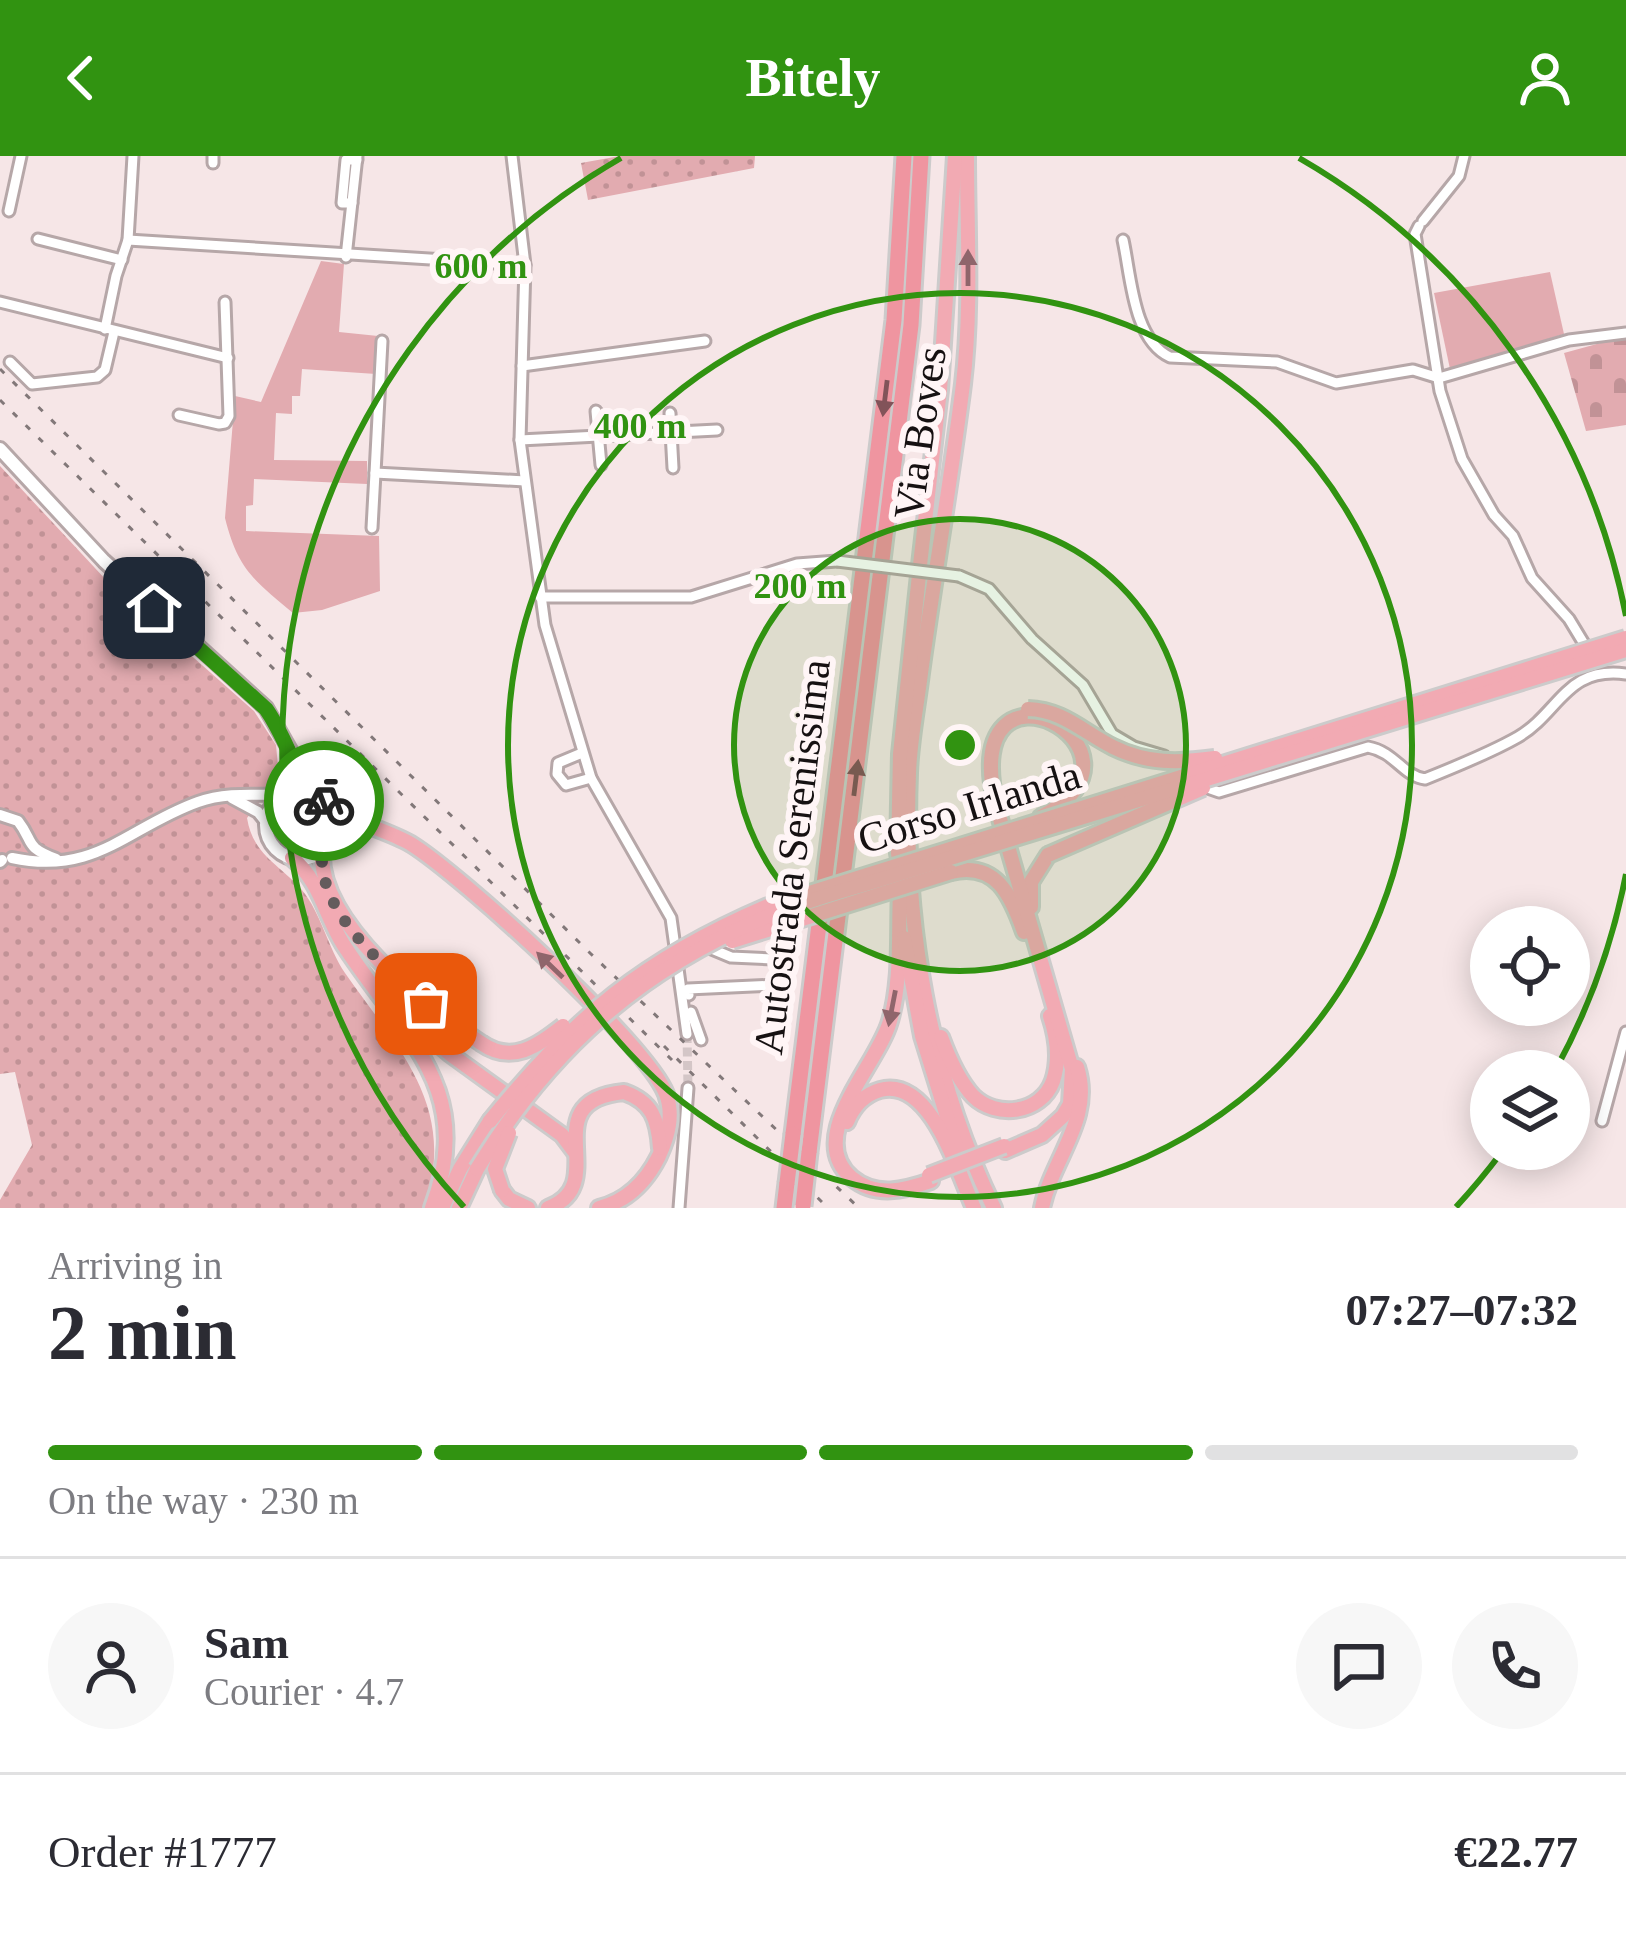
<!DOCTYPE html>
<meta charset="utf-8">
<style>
:root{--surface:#fff;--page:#f7f7f7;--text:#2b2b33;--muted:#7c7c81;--line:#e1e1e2;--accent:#319311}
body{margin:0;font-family:Georgia,serif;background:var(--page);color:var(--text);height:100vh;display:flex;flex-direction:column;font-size:45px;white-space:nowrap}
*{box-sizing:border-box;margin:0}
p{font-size:39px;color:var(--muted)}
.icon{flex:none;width:66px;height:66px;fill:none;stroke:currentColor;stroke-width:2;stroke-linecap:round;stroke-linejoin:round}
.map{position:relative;height:1052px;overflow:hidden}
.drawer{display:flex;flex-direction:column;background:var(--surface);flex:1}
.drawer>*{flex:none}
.buttons{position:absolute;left:1470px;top:750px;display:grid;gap:24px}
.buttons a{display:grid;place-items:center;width:120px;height:120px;border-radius:50%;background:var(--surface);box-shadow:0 6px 30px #0003;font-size:60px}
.pin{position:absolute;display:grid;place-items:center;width:102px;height:102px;color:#fff;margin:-51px;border-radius:24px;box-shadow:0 6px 18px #0006}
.courier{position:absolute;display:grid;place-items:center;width:120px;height:120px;margin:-60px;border:9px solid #319311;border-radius:50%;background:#fff;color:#222;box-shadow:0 3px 15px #0007}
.overview em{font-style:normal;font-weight:700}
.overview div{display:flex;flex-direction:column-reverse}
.overview{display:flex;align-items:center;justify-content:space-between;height:204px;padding:0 48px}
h1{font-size:78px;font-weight:700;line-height:90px}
.bar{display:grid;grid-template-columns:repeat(4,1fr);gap:18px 12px;align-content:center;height:144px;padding:0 48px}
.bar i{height:15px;border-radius:9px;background:var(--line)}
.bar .active{background:var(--accent)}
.bar p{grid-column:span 4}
.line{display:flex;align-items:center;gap:30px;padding:0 48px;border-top:3px solid var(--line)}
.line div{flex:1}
.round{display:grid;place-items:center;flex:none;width:126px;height:126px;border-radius:63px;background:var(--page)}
header{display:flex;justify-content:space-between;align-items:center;height:156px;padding:0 48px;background:var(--accent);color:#fff;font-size:54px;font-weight:700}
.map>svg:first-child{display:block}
.grass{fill:url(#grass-dots)}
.cemetery{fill:url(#cemetery-stones)}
.green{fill:#e2abb0}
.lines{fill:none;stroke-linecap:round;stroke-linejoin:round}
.minor-tunnel{stroke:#d4c6c7;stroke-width:9;stroke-dasharray:9 4.5;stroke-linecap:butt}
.minor-casing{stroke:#b6a7a8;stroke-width:15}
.tertiary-casing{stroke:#b6a7a8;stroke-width:16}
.secondary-casing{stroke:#b6a7a8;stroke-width:18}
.trunk-casing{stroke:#cccbcb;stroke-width:20}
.motorway-casing{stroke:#cccbcb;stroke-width:21}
.minor{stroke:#fff;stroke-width:9}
.tertiary{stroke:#fff;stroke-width:10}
.secondary{stroke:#fff;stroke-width:12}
.trunk{stroke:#f2aab3;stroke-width:14}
.motorway{stroke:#ef95a0;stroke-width:15}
.rail{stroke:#827879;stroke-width:3;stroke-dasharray:6 12;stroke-linecap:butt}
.minor-bridge-casing{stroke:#b6a7a8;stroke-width:15;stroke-linecap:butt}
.trunk-bridge-casing{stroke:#cccbcb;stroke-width:20;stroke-linecap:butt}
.motorway-bridge-casing{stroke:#cccbcb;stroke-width:21;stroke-linecap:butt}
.minor-bridge{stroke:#fff;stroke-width:9}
.trunk-bridge{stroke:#f2aab3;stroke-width:14}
.motorway-bridge{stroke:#ef95a0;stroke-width:15}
.oneway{fill:#8f656b}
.oneway2{fill:#825359}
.done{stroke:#645c5d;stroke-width:12;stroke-dasharray:0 21.6}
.route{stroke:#319311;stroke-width:15}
.ring{fill:none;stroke:#319311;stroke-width:6}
.labels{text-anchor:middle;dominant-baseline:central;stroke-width:12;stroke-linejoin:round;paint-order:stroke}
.street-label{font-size:42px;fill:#161112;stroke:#fff5f6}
.centre{fill:#319311;stroke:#fff5f6;stroke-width:6}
.ring-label{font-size:36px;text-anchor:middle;font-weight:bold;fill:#319311;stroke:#fff5f6;stroke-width:12;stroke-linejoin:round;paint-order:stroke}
</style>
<header><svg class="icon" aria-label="back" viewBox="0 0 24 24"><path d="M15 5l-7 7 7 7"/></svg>Bitely<svg class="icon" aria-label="person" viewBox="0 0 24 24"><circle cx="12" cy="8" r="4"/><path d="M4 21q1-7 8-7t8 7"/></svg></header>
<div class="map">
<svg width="1626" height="1052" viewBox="0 0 1626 1052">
<defs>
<pattern id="grass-dots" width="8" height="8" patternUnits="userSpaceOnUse" patternTransform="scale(3)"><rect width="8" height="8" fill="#e2abb0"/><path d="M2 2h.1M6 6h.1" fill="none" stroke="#c19296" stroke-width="1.8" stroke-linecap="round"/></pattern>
<pattern id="cemetery-stones" width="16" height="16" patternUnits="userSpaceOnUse" patternTransform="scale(3)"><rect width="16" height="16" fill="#e2abb0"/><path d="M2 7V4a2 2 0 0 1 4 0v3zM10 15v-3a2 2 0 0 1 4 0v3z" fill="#c19296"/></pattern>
</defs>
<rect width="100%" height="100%" fill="#f6e6e7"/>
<g class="grass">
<polygon points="620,0 755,0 754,12 588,44 581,7"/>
<path d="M0,310L108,426L254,555L276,589L279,621L247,662C253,699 279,708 302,734C321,757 328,792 345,817C397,892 459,950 424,1052H0V1044L32,989L15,916L0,918Z"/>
</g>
<polygon class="cemetery" points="1626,180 1626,269 1586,275 1564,197"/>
<g class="green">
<path d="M321,105L344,108L339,176L378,180L376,218L302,213L300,240H292V258L276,257L274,304L367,305V328L254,323L253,349L246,350V375L379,380L380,435L322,454L293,457C254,424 238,414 225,362L235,240L261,246Z"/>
<polygon points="1550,116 1564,178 1450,213 1434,137"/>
</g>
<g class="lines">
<polyline class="minor-tunnel" points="687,878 688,932"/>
<g class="minor-casing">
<g id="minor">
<polyline points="213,0 213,7"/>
<polyline points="512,0 525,109 520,284 545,469 591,622 671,762 687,878"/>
<polyline points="352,47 342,47 346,4 357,4"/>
<polyline points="9,55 21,0"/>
<polyline points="1423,65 1459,20 1464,0"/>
<polyline points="1419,70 1415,78 1440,235 1462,303 1494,359 1513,380 1532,422 1569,463 1589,496"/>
<polyline points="38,83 122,104"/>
<polyline points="128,84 525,109"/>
<path d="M1123,84C1131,120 1133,184 1170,201L1277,206L1336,227L1413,214L1439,222L1569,184L1626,177"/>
<polyline points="346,101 357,0"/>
<polyline points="0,146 228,202"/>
<polyline points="105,173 116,120 128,84 133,0"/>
<polyline points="382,185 375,317 525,325"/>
<polyline points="10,206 32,228 97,221 105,214 114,176"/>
<polyline points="522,210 705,185"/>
<polyline points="596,255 601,309"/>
<polyline points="670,257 673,312"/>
<polyline points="179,259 219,268 225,267 229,260 225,146"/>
<polyline points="520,284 717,274"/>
<polyline points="372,372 375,317"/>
<polyline points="959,420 989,433 1032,483 1083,529 1112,578 1134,591 1164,600"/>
<polyline points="540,441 691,441 797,408 837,405"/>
<polyline points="582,597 558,607 557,618 566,629 591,622"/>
<path d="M1199,629L1219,636L1368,591C1395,596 1403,620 1425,623C1455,611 1490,597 1518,581C1560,556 1566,510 1626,518"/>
<polyline points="689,839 688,833 777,829 778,806 772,803 731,801 707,791"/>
<polyline points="691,856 701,884"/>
<polyline points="1602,965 1626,876"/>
<polyline points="679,1052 688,932"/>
</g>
</g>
<g class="tertiary-casing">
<g id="tertiary">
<polyline points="232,642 258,656 266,666"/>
<path d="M0,659L18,665C35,687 23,690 56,703"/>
<path d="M12,702C96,720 128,671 198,646C225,636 254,639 283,639"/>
<polyline points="0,706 2,704"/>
</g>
</g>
<g class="secondary-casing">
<g id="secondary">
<polyline points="0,293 104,405 266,552 315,638"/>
<circle cx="300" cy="669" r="34"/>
<polyline points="288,637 289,597"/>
</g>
</g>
<g class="trunk-casing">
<g id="trunk">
<path d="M967,0C967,76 972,153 963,228C951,325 934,421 921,517C917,550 910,584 909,617C903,765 929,918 994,1052"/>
<polyline points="920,409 940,234 955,0"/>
<path d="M328,650C353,667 385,673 411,688C461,719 646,887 666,938C674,959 668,980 659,1000C646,1026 628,1045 599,1052"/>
<polyline points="331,683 348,673 371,671"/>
<path d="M322,694C317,767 426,851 481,887"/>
<polyline points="898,698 900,598 919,419"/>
<path d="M292,702C320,725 325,759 343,788C403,881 477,931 432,1052"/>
<path d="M951,716C996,705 1011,739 1024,776"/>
<path d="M900,735C898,777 902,824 890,865C878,909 803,981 852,1022C876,1042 905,1034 931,1025"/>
<polyline points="1031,751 1031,726 1048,699"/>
<polyline points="904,782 922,880 957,993"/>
<polyline points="401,856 450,898 562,979 574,995"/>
<path d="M941,881C948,900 959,925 973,940C996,963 1041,958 1053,925C1060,904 1057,881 1050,860"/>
<path d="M847,966C853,951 863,939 880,934C931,920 958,1017 974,1052"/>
<path d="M1005,995L1042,979L1063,960L1070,948L1072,913L996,649C956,480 1171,593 1041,661"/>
<polyline points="502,1034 509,1043 528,1052"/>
<polyline points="442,1052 460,1013 490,965"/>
<polyline points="459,1052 477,1013"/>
<path d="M548,1052C614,1028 531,945 624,936C652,946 658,963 660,992"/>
<path d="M1042,1052C1052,1002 1094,963 1077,911"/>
</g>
</g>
<g class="motorway-casing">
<g id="motorway">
<polyline points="793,978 894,164 904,0"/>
<polyline points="809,996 911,169 921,0"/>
<polyline points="784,1052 787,1027"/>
</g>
</g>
<use href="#minor" class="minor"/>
<use href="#tertiary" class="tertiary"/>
<use href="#secondary" class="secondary"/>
<use href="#trunk" class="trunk"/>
<use href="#motorway" class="motorway"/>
<g class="rail">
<polyline points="0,213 591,798 859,1052"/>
<polyline points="0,244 672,904"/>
<polyline points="664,890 828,1052"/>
</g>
<g class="minor-bridge-casing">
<polyline id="minor-bridge" points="837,405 959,420"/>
</g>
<g class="trunk-bridge-casing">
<g id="trunk-bridge">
<path d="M1028,553C1063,554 1083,576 1113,591C1147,608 1179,607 1215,602"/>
<polyline points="1048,699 1203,632"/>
<polyline points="732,785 951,716"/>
<path d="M481,887C512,909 537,890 563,870"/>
<path d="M490,965C574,861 644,803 768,750L1626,482"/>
<path d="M477,1013C550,893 640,813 771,759C807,744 847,734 885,722L1626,494"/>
<polyline points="929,1019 1004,990"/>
<polyline points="502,1034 495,1013 509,977"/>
</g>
</g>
<g class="motorway-bridge-casing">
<g id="motorway-bridge">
<polyline points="787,1027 793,978"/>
<polyline points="803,1050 809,996"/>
</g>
</g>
<use href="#minor-bridge" class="minor-bridge"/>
<use href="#trunk-bridge" class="trunk-bridge"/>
<use href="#motorway-bridge" class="motorway-bridge"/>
</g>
<defs><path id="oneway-solid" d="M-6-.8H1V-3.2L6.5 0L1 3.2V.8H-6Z" transform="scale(3)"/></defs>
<g class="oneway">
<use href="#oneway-solid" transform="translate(968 112) rotate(-90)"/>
<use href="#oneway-solid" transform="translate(550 809) rotate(-136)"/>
<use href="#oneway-solid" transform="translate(892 852) rotate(101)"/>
</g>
<g class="oneway2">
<use href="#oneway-solid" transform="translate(885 242) rotate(97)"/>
<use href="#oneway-solid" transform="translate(856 622) rotate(-83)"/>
</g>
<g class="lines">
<path class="done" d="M324,645C346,676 321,680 322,706C325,763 387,812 426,848"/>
<path class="route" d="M154,452L266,553C287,582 295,623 324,645"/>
</g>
<circle cx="960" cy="589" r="226" fill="#319311" fill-opacity=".12"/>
<g class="ring">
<circle cx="960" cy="589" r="226"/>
<circle cx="960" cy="589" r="452"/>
<path d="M1626 718A678 678 0 0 1 1556 913M1501 997A678 678 0 0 1 1456 1051M464 1051A678 678 0 0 1 621 2M1299 2A678 678 0 0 1 1626 460"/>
</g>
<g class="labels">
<g class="street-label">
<text transform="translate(920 277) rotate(-82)">Via Boves</text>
<text transform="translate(969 651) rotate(-17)">Corso Irlanda</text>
<text transform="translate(792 701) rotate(-83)">Autostrada Serenissima</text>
</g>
</g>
<circle cx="960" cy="589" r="18" class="centre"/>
<g class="ring-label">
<text x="481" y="122">600 m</text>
<text x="640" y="282">400 m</text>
<text x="800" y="442">200 m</text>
</g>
</svg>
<div class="buttons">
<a><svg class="icon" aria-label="locate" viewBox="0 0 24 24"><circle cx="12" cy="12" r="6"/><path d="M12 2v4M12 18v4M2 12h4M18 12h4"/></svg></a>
<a><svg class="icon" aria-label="layers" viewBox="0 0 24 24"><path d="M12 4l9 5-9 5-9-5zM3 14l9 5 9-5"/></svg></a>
</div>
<div class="pin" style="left:426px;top:848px;background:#ea580c"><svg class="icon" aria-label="bag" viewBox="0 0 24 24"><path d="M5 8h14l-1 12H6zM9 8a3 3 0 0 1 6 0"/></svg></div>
<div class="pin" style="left:154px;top:452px;background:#1f2937"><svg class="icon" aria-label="home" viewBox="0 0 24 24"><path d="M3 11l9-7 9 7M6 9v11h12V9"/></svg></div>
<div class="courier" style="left:324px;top:645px"><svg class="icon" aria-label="bike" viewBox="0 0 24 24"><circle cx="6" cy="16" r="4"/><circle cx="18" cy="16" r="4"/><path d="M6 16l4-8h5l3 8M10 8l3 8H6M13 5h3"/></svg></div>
</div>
<section class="drawer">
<div class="overview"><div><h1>2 min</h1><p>Arriving in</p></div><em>07:27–07:32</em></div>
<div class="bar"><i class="active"></i><i class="active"></i><i class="active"></i><i></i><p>On the way · 230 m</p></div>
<div class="line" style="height:216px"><a class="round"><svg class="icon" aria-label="person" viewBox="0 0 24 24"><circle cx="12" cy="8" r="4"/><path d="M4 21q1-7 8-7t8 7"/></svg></a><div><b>Sam</b><p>Courier · 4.7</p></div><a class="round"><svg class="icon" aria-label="chat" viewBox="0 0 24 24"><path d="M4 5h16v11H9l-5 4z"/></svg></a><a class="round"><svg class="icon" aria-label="phone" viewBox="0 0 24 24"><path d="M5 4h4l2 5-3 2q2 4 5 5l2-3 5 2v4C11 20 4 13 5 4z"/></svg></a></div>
<div class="line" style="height:156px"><div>Order #1777</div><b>€22.77</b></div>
</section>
